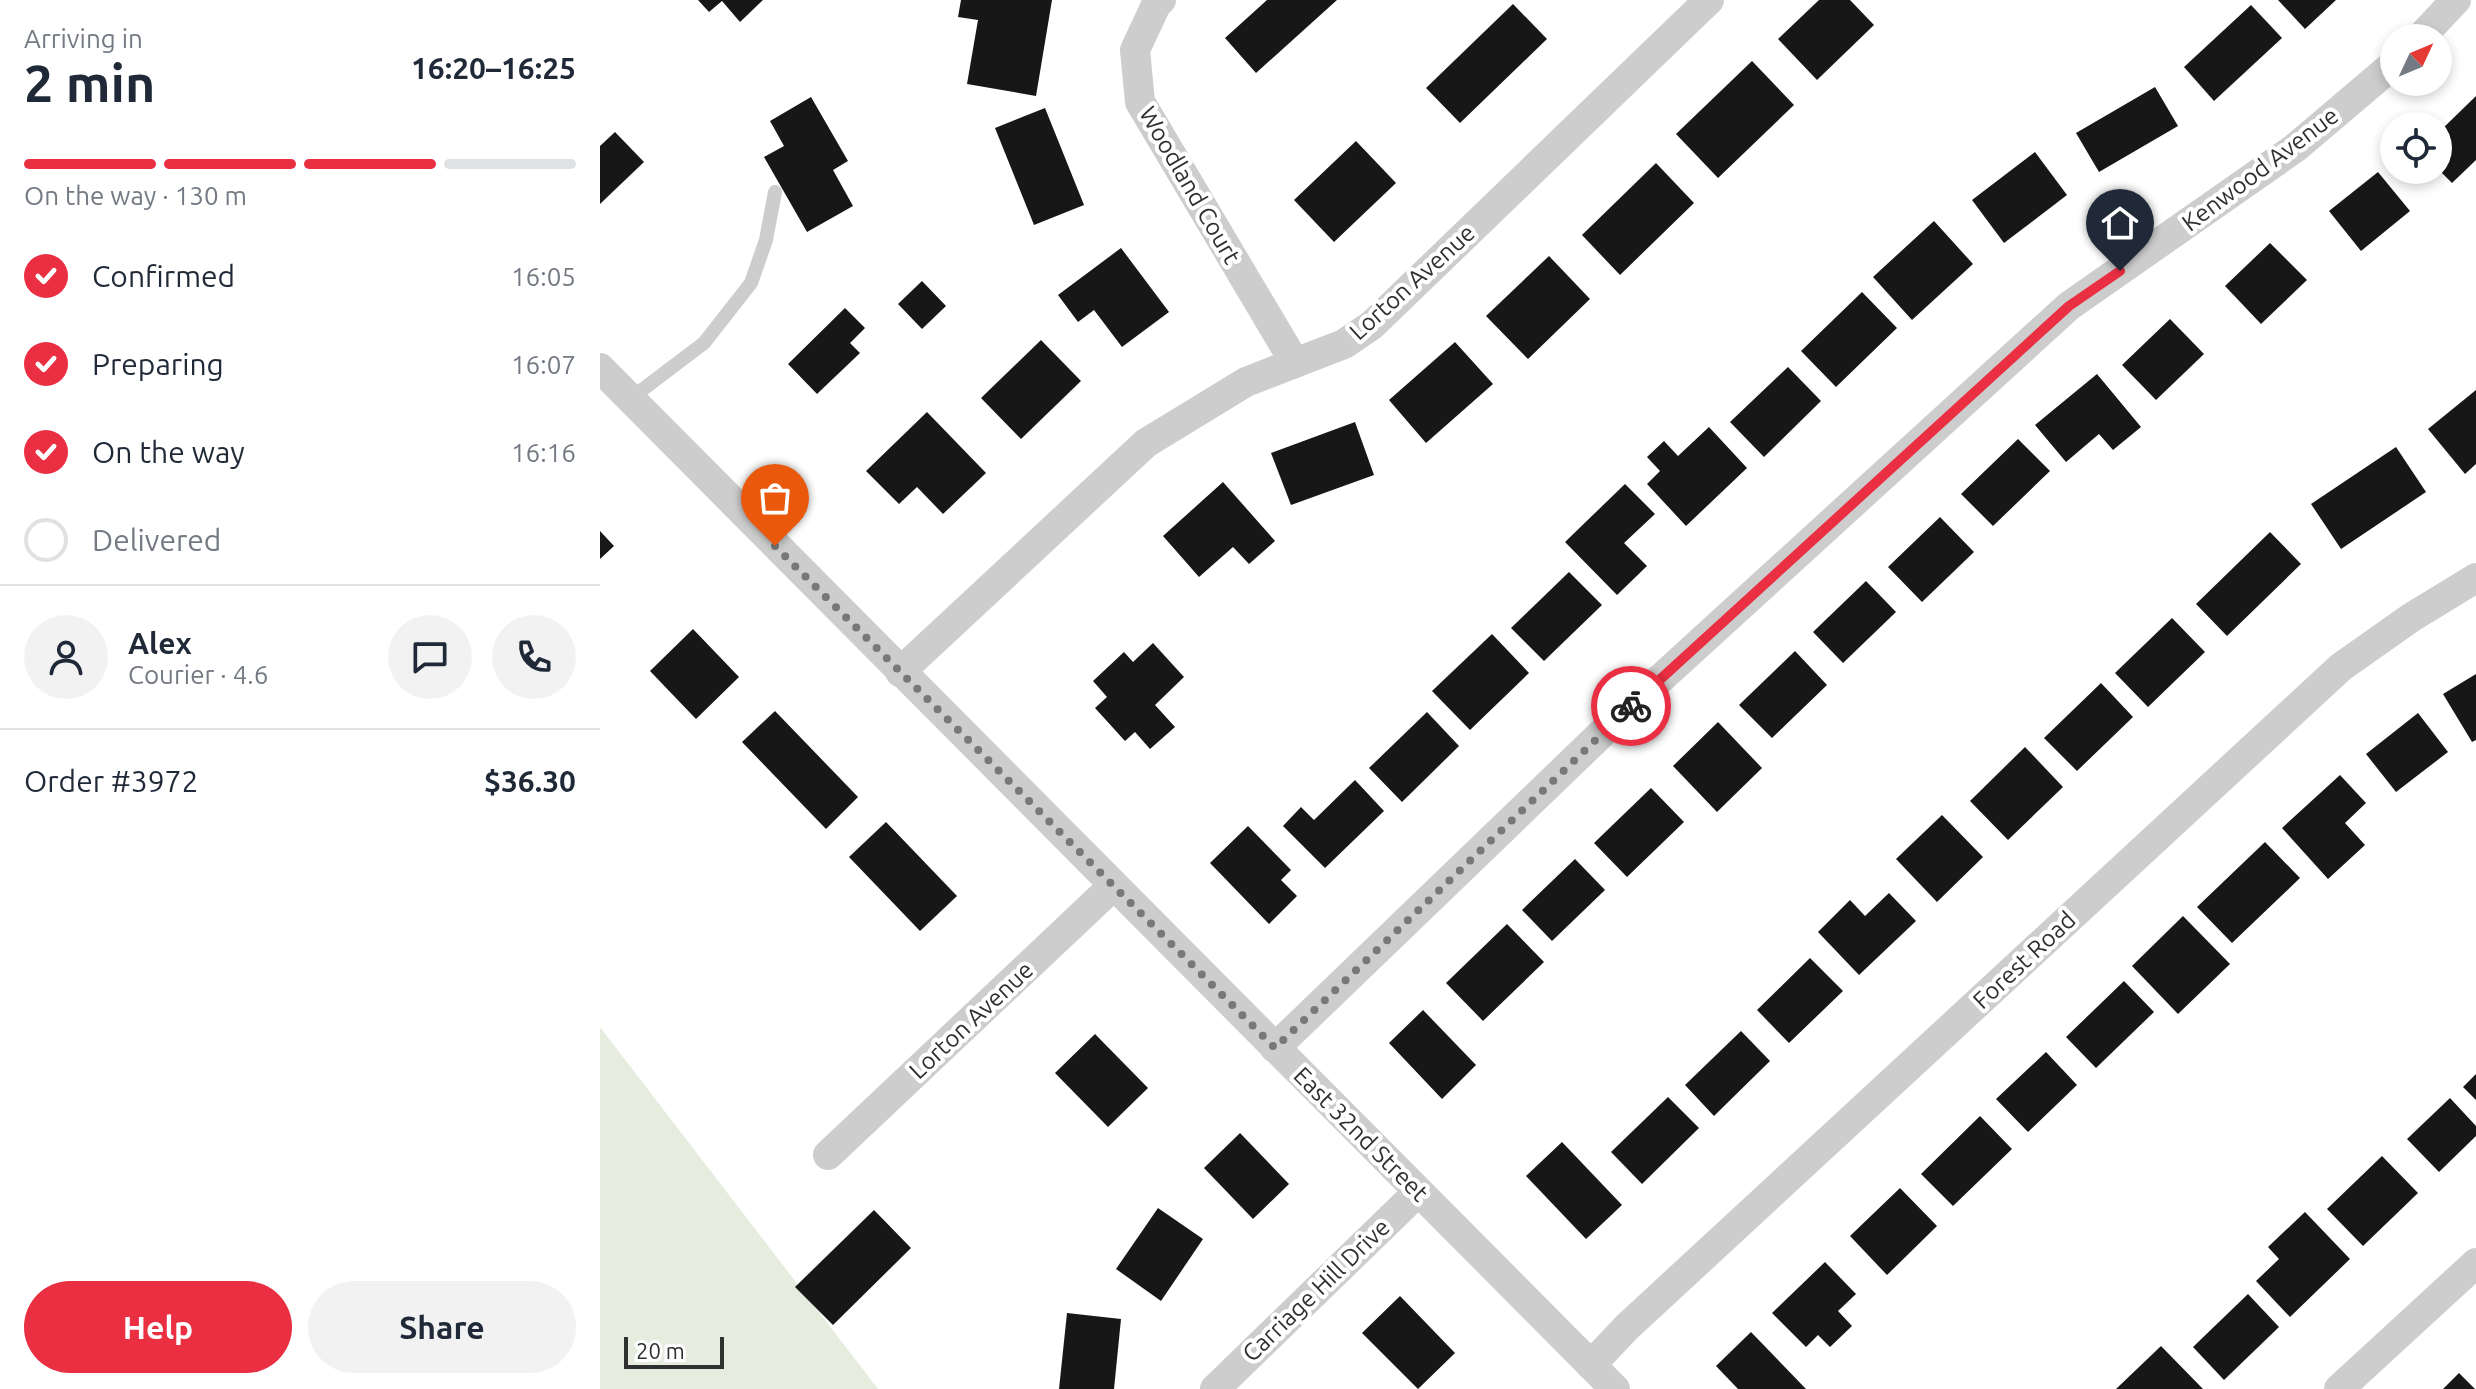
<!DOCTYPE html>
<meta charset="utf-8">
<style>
:root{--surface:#fff;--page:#f2f2f3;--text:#1f2937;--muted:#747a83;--line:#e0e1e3;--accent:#ea2f42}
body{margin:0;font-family:Ubuntu,sans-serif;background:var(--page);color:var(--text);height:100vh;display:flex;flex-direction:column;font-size:30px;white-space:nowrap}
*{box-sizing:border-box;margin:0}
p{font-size:26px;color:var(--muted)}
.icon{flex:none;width:44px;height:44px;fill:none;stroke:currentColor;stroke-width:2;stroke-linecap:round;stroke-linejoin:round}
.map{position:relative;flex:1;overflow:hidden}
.drawer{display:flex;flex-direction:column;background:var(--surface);width:600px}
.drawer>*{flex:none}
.needle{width:52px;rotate:46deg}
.tools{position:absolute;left:1780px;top:24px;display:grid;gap:16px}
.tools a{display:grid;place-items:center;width:72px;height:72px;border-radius:50%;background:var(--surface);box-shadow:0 4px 12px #0003;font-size:40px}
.scale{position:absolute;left:24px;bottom:20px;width:100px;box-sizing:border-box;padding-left:8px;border:4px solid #303030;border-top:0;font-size:22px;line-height:28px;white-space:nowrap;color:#303030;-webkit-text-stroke:6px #fff;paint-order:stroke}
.pin{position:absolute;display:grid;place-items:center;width:68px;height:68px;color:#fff;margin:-82px -34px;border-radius:50% 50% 50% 0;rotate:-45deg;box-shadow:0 0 8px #0007}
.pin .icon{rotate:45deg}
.courier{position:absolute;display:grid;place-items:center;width:80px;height:80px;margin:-40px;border:6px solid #ea2f42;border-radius:50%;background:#fff;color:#222;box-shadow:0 2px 10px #0007}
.summary em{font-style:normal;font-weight:600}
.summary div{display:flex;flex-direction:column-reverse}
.summary{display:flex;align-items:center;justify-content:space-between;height:136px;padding:0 24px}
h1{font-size:52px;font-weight:600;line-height:60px}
.bar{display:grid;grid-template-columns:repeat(4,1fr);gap:12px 8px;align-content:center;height:96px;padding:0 24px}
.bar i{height:10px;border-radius:6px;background:var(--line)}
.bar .current{background:var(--accent)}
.bar p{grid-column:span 4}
.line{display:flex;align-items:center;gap:20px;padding:0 24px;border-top:2px solid var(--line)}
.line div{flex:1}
.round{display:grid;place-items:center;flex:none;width:84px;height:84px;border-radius:42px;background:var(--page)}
ol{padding:0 24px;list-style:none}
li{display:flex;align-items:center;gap:24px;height:88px}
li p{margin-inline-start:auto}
li .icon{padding:8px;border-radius:50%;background:var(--accent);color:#fff;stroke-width:4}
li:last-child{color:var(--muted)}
li i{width:44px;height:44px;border:4px solid var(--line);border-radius:50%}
.button{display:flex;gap:16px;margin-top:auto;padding:16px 24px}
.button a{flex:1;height:92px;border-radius:48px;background:var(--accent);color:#fff;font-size:32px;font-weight:600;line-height:92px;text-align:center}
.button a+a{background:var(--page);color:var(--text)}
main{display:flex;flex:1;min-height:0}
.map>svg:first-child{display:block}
.park{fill:#e6edde}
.building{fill:#171717}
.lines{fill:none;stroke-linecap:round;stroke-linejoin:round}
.lane{stroke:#cdcdcd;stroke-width:14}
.street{stroke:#cdcdcd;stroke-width:30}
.done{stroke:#787878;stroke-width:8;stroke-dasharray:0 14.4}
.route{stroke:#ea2f42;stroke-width:10}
.labels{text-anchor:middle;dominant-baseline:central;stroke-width:8;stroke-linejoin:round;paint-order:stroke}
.street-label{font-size:24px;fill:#303030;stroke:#fff}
</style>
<main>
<section class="drawer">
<div class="summary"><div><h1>2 min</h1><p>Arriving in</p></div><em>16:20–16:25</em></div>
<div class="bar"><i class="current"></i><i class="current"></i><i class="current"></i><i></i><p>On the way · 130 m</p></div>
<ol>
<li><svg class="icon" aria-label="check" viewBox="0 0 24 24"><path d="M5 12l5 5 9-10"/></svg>Confirmed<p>16:05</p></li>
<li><svg class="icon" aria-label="check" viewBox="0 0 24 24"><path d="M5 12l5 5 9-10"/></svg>Preparing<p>16:07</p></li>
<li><svg class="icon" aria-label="check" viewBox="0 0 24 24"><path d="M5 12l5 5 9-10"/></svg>On the way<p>16:16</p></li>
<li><i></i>Delivered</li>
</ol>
<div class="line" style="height:144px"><a class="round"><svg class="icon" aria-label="person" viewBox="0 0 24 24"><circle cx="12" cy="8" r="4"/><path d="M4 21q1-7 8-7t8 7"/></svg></a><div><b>Alex</b><p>Courier · 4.6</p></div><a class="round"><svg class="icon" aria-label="chat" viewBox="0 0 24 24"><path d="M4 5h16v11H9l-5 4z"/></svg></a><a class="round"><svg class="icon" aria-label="phone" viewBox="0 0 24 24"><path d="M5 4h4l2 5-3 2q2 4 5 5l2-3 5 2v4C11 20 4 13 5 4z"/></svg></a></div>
<div class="line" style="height:104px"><div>Order #3972</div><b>$36.30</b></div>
<div class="button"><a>Help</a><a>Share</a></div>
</section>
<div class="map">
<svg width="1876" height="1389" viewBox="0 0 1876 1389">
<rect width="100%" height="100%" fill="#fff"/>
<polygon class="park" points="0,1027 278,1389 0,1389"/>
<g class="building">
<polygon points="98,0 163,0 140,22 122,1 109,12"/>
<polygon points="361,0 452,0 436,96 367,84 378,20 358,17"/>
<polygon points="667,0 737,0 656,73 625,38"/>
<polygon points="1219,0 1250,0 1274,25 1217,80 1178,39"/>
<polygon points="1678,0 1736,0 1705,29"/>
<polygon points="913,4 947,39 860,123 826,88"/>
<polygon points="1651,5 1682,38 1614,101 1584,67"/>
<polygon points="1152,61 1194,105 1118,178 1076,134"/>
<polygon points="1555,87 1578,126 1499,172 1476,133"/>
<polygon points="1876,96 1876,160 1852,183 1838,169 1838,133"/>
<polygon points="211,97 248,161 233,170 253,206 207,232 164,157 184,146 170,121"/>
<polygon points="445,108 484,205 434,225 395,128"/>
<polygon points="15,132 44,162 0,204 0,146"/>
<polygon points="756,141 796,183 734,242 694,200"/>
<polygon points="1435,152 1467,195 1404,243 1372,200"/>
<polygon points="1056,163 1094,203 1020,275 982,235"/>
<polygon points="1778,172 1810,211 1761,251 1729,211"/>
<polygon points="1334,221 1373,264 1312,320 1273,277"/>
<polygon points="1670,243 1707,280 1661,324 1625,286"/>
<polygon points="521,248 569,312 522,347 494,310 478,322 458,295"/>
<polygon points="949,256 990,299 928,359 886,316"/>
<polygon points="322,281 346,306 322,329 298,304"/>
<polygon points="1262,292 1297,328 1236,387 1201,351"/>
<polygon points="245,308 265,328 250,343 260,353 217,394 188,364"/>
<polygon points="1570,319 1604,354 1556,400 1522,365"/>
<polygon points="441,340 481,381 421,439 381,398"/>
<polygon points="855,342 893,384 826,443 789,400"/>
<polygon points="1188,367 1221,401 1164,457 1130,422"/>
<polygon points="1497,374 1541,427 1513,450 1499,434 1466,462 1435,425"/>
<polygon points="1876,390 1876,464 1865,474 1828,429"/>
<polygon points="327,412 386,473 343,514 317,487 299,504 266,471"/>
<polygon points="755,422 774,475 691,505 671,453"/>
<polygon points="1109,427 1147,468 1086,526 1047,484 1060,471 1047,457 1064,441 1078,456"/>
<polygon points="1418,439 1450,471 1393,526 1361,494"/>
<polygon points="1796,447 1826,492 1741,549 1711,504"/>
<polygon points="623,482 675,541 649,564 633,547 599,577 563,536"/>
<polygon points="1025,484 1055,514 1024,543 1047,566 1017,595 965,542"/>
<polygon points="1340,517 1374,552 1322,602 1288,567"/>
<polygon points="0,531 14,546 0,559"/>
<polygon points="1670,532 1701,564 1627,636 1596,604"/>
<polygon points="969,572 1002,605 944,661 911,628"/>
<polygon points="1266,581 1296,612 1243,663 1213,632"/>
<polygon points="1572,618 1605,652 1548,707 1515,673"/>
<polygon points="93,629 139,677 96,719 50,671"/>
<polygon points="892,634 929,673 870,730 832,691"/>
<polygon points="553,643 584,677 555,705 575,727 550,749 535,732 525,741 495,708 507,697 493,681 524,652 533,662"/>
<polygon points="1195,651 1227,685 1172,738 1139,705"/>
<polygon points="1876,674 1876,740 1872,742 1843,694"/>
<polygon points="1501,683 1533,717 1477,771 1444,738"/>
<polygon points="175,711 258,797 226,829 142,742"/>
<polygon points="827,712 859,746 802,802 769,768"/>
<polygon points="1818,713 1848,752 1796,792 1766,754"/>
<polygon points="1118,722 1162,768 1117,812 1073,766"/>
<polygon points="1425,747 1463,787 1408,840 1370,801"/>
<polygon points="1740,775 1766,803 1745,823 1765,845 1728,879 1682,828"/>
<polygon points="755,780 784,811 725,868 683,826 701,807 714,820"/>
<polygon points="1051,788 1084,822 1027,877 994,843"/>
<polygon points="1342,815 1383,857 1337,902 1296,859"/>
<polygon points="286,822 357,896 320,931 249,857"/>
<polygon points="648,826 691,870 681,880 697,896 669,924 610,863"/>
<polygon points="1665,842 1700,878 1632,943 1597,907"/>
<polygon points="975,859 1005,890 952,941 922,910"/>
<polygon points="1289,893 1316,921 1259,975 1218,932 1250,900 1265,916"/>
<polygon points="1583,916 1630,964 1578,1014 1532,966"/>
<polygon points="907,924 944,962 883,1021 846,983"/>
<polygon points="1210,958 1243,991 1189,1043 1157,1010"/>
<polygon points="1524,981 1554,1012 1496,1068 1466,1037"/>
<polygon points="823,1010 876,1065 842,1099 789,1043"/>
<polygon points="1141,1031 1170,1061 1114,1116 1085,1085"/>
<polygon points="495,1034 548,1088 508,1127 455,1073"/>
<polygon points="1446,1052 1477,1085 1428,1132 1396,1099"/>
<polygon points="1876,1074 1876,1100 1863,1087"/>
<polygon points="1068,1097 1099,1128 1042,1184 1011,1152"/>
<polygon points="1850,1098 1876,1126 1876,1136 1839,1172 1807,1139"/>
<polygon points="1380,1116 1412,1149 1353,1206 1321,1174"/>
<polygon points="640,1133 689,1184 653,1219 604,1168"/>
<polygon points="962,1142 1022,1205 986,1239 926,1176"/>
<polygon points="1782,1156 1818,1193 1763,1246 1727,1209"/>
<polygon points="1300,1188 1337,1226 1287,1275 1250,1236"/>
<polygon points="558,1208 603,1239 561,1301 516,1269"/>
<polygon points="274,1210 311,1248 233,1325 195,1287"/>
<polygon points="1705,1212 1750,1259 1690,1317 1656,1281 1679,1259 1668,1247"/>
<polygon points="1225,1262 1256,1294 1238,1311 1252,1326 1230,1347 1218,1335 1206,1347 1172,1313"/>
<polygon points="1648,1294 1679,1327 1624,1380 1593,1347"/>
<polygon points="800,1296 855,1353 818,1389 762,1333"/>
<polygon points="467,1313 521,1319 514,1389 459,1389"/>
<polygon points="1151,1332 1206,1389 1138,1389 1116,1366"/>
<polygon points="1561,1346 1603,1389 1516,1389"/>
<polygon points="1859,1373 1875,1389 1843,1389"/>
</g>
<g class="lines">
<polyline class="lane" points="30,399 104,343 151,283 166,240 175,192"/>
<g class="street">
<polyline points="561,0 556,5 535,50 540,102 695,363"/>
<polyline points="1820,38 1856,0"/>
<polyline points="0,368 1015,1389"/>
<polyline points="300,672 546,443 646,382 744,344 772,325 1109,0"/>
<polyline points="675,1048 1025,711 1469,306 1695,148 1794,64"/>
<polyline points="228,1155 513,886"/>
<polyline points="991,1365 1027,1327 1741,667 1812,617 1876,578"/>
<polyline points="615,1389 818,1192"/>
<polyline points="1739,1389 1876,1263"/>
</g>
</g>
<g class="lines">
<polyline class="done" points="175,546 675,1048 1031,706"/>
<polyline class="route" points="1031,706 1469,306 1520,271"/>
</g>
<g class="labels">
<g class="street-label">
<text transform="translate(1660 169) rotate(-37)">Kenwood Avenue</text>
<text transform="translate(590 185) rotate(60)">Woodland Court</text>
<text transform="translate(812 282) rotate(-42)">Lorton Avenue</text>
<text transform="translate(1424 960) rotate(-43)">Forest Road</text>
<text transform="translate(371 1020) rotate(-43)">Lorton Avenue</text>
<text transform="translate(761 1134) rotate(45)">East 32nd Street</text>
<text transform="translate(716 1290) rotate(-44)">Carriage Hill Drive</text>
</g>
</g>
</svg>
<div class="tools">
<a><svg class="needle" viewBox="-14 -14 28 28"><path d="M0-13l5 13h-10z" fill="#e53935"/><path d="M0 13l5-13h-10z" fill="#747a83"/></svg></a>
<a><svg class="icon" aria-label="locate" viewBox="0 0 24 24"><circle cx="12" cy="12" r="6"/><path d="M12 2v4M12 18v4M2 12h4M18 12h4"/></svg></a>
</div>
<div class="scale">20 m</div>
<div class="pin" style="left:175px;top:546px;background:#ea580c"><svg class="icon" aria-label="bag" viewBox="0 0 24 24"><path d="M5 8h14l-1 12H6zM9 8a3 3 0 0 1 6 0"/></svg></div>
<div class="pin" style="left:1520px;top:271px;background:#1f2937"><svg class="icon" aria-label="home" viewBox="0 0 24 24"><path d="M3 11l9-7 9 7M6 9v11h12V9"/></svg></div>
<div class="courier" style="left:1031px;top:706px"><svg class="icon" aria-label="bike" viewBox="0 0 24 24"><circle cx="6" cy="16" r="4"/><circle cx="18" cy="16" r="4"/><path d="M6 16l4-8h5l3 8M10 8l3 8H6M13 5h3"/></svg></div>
</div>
</main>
